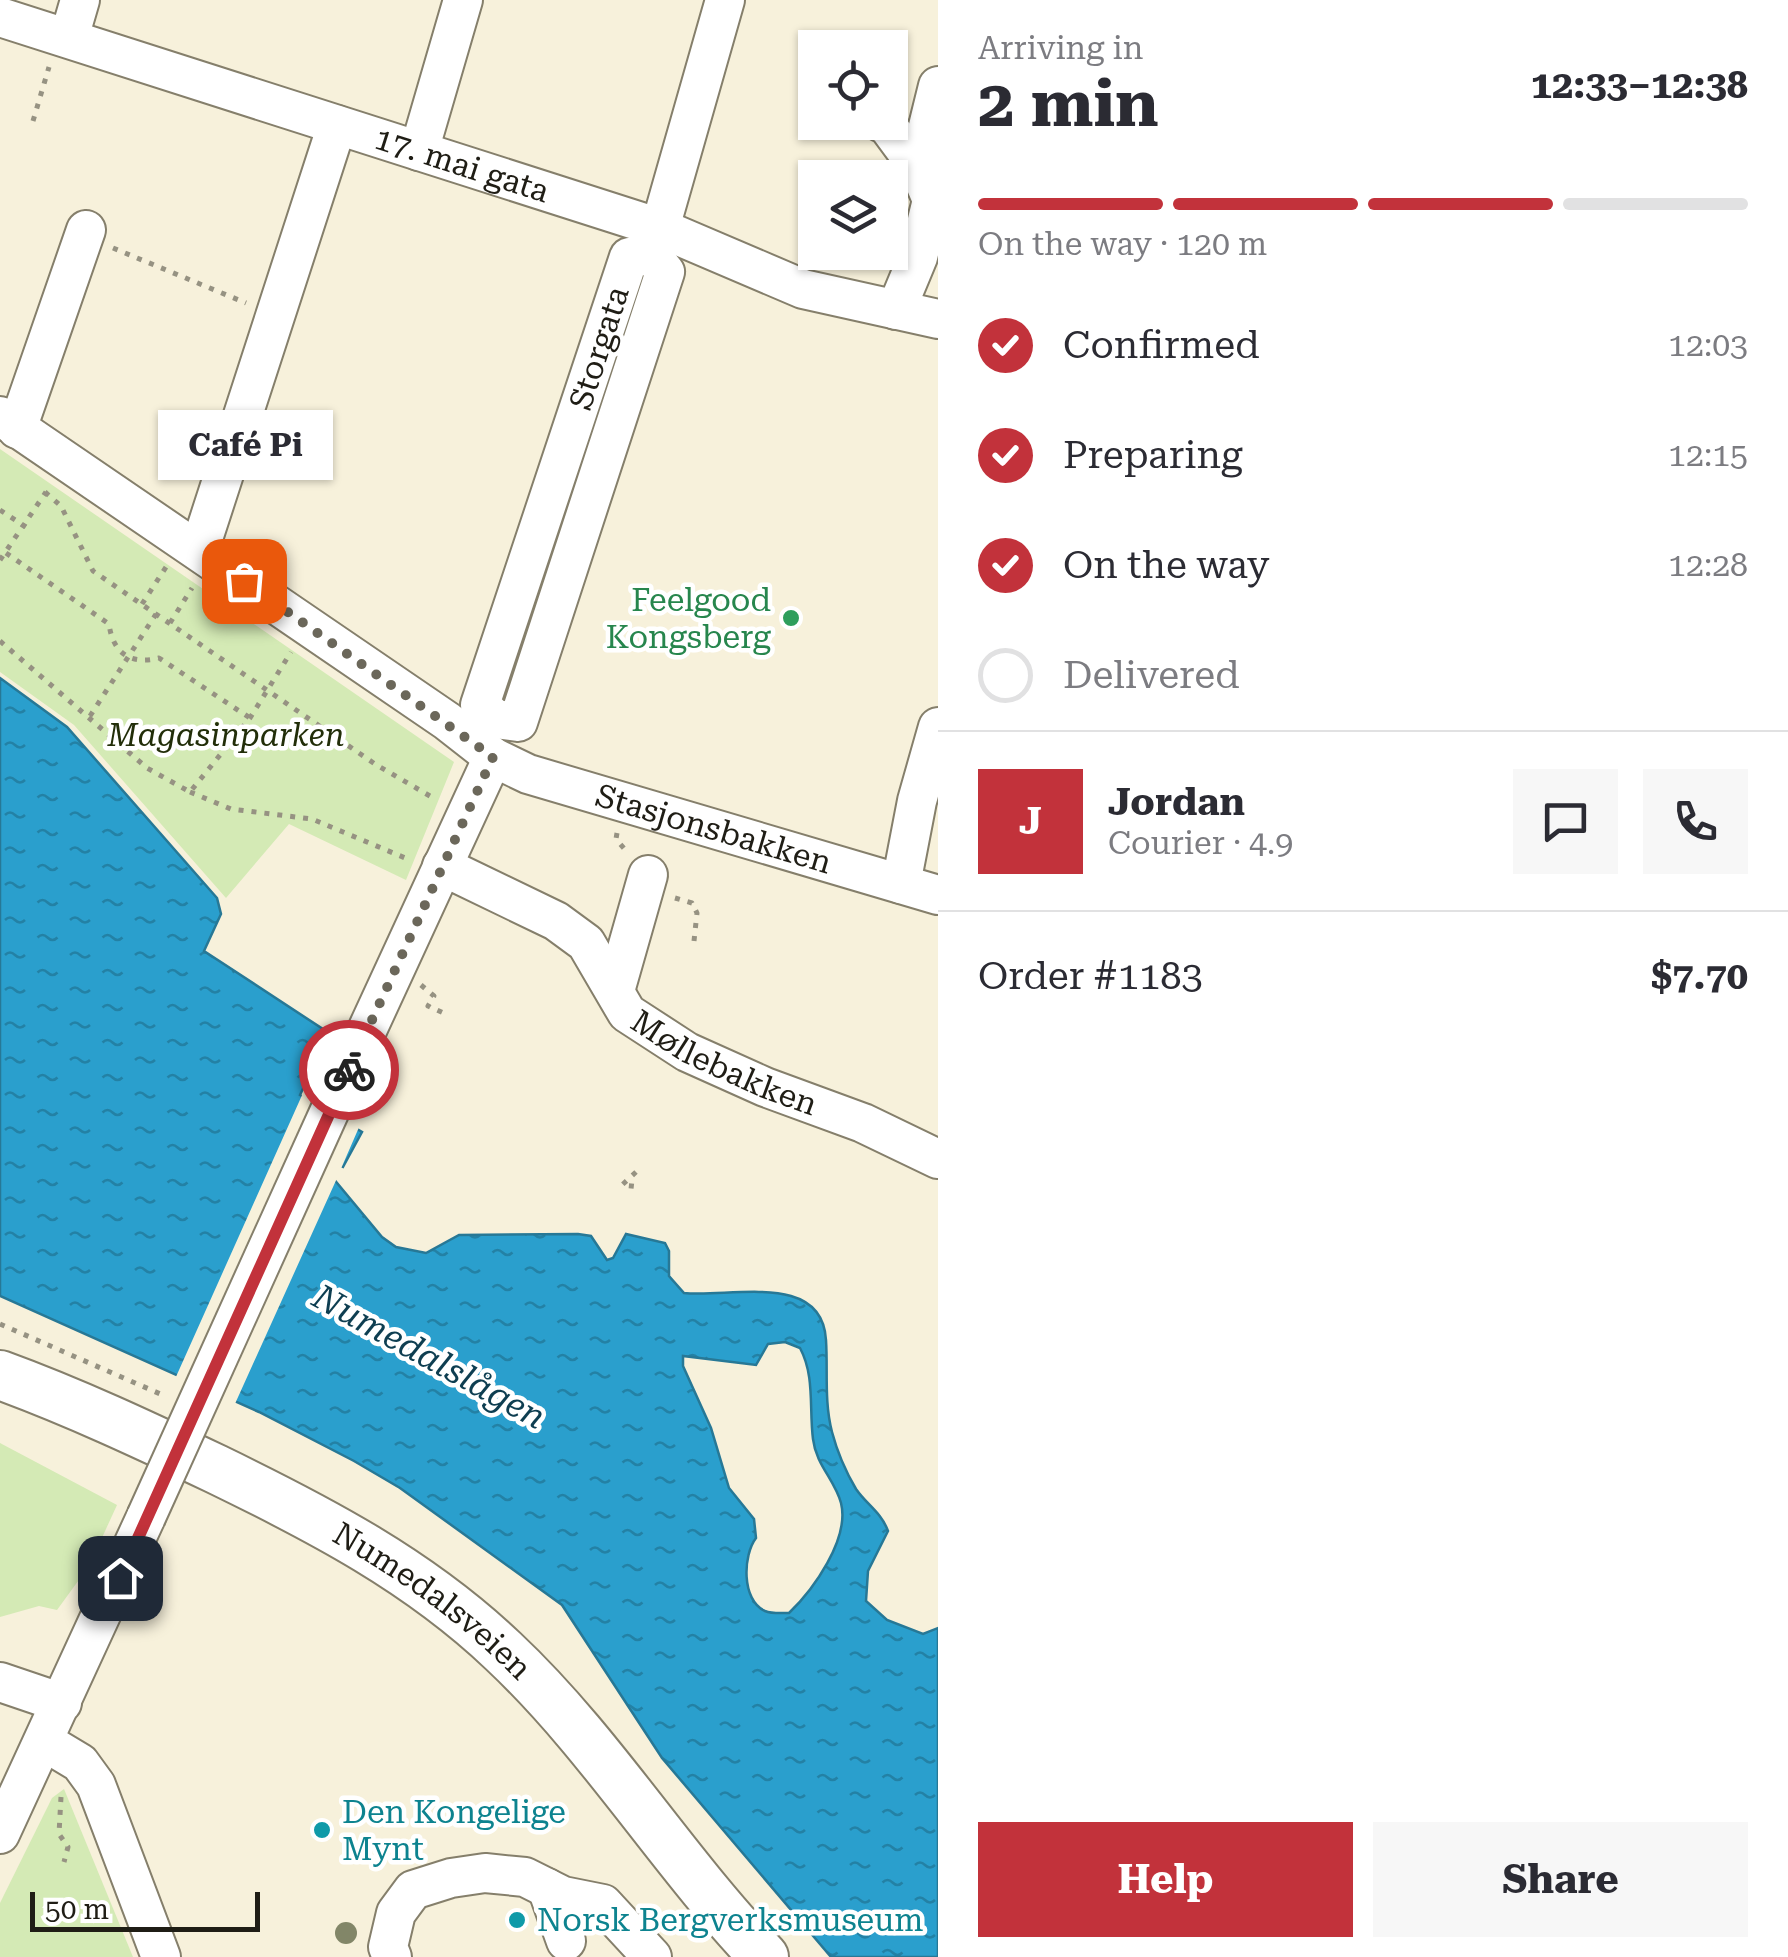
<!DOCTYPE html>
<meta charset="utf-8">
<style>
:root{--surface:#fff;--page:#f7f7f7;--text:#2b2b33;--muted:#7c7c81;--line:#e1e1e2;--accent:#c2323b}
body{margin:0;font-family:"Roboto Serif",serif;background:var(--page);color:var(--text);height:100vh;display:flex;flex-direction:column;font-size:38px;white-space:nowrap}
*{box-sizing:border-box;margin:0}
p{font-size:32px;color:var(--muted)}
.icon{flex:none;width:55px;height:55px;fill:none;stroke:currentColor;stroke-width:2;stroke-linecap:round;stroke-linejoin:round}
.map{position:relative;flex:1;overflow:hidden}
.panel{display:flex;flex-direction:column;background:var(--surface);width:850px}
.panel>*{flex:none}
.tools{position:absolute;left:798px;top:30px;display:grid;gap:20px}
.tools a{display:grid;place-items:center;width:110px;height:110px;border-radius:0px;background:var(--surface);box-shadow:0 2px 8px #0004;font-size:50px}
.scale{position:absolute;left:30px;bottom:25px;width:230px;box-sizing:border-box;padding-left:10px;border:5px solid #1f1d15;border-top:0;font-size:28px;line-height:35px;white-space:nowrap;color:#1f1d15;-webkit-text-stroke:8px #fff;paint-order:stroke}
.pin{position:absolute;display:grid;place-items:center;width:85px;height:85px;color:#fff;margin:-42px;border-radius:20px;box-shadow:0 5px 15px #0006}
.courier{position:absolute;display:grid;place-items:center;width:100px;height:100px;margin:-50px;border:8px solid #c2323b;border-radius:50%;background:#fff;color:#222;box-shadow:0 2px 12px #0007}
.bubble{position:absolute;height:70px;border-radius:0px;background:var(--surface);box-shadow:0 2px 8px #0004;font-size:32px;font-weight:700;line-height:70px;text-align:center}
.headline em{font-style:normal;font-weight:700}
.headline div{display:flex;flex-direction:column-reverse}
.headline{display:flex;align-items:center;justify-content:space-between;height:170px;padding:0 40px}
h1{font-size:65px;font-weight:700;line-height:75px}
.bar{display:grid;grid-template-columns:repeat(4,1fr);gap:15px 10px;align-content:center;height:120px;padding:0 40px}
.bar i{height:12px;border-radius:8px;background:var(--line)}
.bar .active{background:var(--accent)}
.bar p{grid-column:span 4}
.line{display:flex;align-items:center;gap:25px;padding:0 40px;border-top:2px solid var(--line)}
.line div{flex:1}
.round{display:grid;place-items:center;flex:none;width:105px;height:105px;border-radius:0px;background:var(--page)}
ol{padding:0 40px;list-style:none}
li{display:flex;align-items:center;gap:30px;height:110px}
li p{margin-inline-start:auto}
li .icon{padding:10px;border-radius:50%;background:var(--accent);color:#fff;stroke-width:4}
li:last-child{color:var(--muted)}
li i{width:55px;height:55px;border:5px solid var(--line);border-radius:50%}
.action{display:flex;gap:20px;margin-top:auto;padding:20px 40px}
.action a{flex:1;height:115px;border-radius:0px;background:var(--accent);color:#fff;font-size:40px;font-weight:700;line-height:115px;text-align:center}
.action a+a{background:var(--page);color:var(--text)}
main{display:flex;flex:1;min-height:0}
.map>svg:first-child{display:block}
.park{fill:#d4eab5}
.water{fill:url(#water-ripples);stroke:#277896;stroke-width:2.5;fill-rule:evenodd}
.pier{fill:#f7f1db}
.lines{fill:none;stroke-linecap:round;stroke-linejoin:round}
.minor-casing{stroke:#857f6b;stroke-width:42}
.major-casing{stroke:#857f6b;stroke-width:52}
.path{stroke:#969282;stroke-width:5;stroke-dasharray:5 8;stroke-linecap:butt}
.minor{stroke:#fff;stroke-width:38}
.major{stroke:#fff;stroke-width:48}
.minor-bridge-casing{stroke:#857f6b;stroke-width:42;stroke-linecap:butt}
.minor-bridge{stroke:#fff;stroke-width:38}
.tree{fill:#828668}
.done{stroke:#6b675a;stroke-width:10;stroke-dasharray:0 18}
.route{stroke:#c2323b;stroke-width:12}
.leisure-dot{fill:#2e9e5b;stroke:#fff;stroke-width:4}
.culture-dot{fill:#0f9aa8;stroke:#fff;stroke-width:4}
.labels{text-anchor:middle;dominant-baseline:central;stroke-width:9;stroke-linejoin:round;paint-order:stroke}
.street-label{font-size:32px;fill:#1f1d15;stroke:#fff}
.leisure-label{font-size:32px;fill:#27864d;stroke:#fff;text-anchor:end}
.park-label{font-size:32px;font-style:italic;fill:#222e09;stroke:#fff}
.culture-label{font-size:32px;fill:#0d838f;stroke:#fff;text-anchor:start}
.water-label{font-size:35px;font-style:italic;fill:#0e3e51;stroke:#fff}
</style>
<main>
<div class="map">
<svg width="938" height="1957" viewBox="0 0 938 1957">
<defs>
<pattern id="water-ripples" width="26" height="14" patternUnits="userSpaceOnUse" patternTransform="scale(2.5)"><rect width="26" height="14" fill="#2a9fcd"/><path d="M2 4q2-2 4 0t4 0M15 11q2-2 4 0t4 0" fill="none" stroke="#2381a5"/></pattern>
</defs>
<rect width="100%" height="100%" fill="#f7f1db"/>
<g class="park">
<polygon points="0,449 454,762 406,880 289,824 226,898 74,725 0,672"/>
<polygon points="0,1443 117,1505 89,1566 57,1610 39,1606 0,1617"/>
<polygon points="64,1789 133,1957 0,1957 0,1903 52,1798"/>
</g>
<path class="water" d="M0,678L67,727L217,898L221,914L204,951L329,1033L300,1095L362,1132L343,1167L313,1154L382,1237L396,1247L426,1253L459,1235L578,1234L591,1236L607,1260L613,1258L626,1234L665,1243L669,1251V1276L684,1293C730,1298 822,1271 826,1340C828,1371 824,1401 832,1432C837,1451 846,1472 856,1489C867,1505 881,1512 888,1531L868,1571L866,1601L887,1620L923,1634L938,1628V1957H831L662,1758L562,1605L400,1488L354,1461L259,1412L0,1296ZM785,1342L800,1348C815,1376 809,1408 813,1439C816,1465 835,1480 841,1503C850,1539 813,1590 789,1613C781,1613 772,1614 765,1611C741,1600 743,1555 756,1538L754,1519L729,1488L711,1428L683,1366V1356L756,1365L768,1344Z"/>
<polygon class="pier" points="303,1093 360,1125 340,1171 328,1166 338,1176 234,1406 175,1379"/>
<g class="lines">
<g class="minor-casing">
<g id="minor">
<path id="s1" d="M0,17L660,228L803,289L938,319"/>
<polyline points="69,38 80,0"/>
<polyline points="880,122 887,125 918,167"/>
<polyline points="419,151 463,0"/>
<polyline points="660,228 725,0"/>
<polygon points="651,254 665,272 518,722 495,719 480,705 629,257"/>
<polyline points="896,310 918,257 932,200 918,167 938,86"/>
<path id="s2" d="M0,416L447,721L493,757L528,774L938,895"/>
<polyline points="17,429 86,230"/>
<polyline points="199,551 337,125"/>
<path id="s3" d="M442,866L556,921L586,943L627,1013L687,1052L765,1087L863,1123L938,1159"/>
<polyline points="901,884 917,801 938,727"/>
<polyline points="615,991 648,875"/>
<polyline points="332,1106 493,757"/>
<polyline points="0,1682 62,1703"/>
<polyline points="45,1742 80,1763 96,1785 161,1957"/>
<polyline points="0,1834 146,1517"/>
<polyline points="547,1888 566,1941"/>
<polyline points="392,1957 388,1947 396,1913 413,1890 451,1878 485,1873 525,1877 563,1896 603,1904 652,1957"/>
</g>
</g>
<g class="major-casing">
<g id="major">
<path id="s4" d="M0,1375C74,1402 144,1435 216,1469C319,1519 419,1571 503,1651C601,1743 671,1860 764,1957"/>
</g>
</g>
<g class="path">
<polyline points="33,121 49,67"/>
<polyline points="113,248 246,303"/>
<polyline points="45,492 61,506 93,571 375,764 435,799"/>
<polyline points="0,510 26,527"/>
<path d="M6,553L109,624C113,654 131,665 159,658L250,718"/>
<polyline points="0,560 46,492"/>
<polyline points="142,604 166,567"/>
<polyline points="170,623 192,588"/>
<polyline points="0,641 147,768 190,792 250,718 291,652"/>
<polyline points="90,716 156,614"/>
<polyline points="190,792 231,809 312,819 410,860"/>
<polyline points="617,833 616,839 628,853"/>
<polyline points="675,898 692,903 697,913 694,941"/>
<polyline points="421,985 434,996 428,1006 446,1014"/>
<polyline points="636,1172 622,1185 641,1187"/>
<polyline points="0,1324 165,1396"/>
<polyline points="61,1797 59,1834 68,1847 64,1862"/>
</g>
<use href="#minor" class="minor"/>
<use href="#major" class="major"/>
<g class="minor-bridge-casing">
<polyline id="minor-bridge" points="146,1517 332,1106"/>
</g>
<use href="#minor-bridge" class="minor-bridge"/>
</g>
<circle class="tree" cx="346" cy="1933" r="11"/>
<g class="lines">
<polyline class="done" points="244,581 493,757 349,1070"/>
<polyline class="route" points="120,1578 349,1070"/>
</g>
<circle class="leisure-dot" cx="791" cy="618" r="10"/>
<g class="culture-dot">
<circle cx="322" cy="1830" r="10"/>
<circle cx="517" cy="1920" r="10"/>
</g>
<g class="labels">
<g class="street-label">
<text stroke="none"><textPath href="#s1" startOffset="485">17. mai gata</textPath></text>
<text transform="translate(599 348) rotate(-72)">Storgata</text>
<text stroke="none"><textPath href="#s2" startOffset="832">Stasjonsbakken</textPath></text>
<text stroke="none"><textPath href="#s3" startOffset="355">Møllebakken</textPath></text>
<text stroke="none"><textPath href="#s4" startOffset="490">Numedalsveien</textPath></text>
</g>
<g class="leisure-label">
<text x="771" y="600">Feelgood<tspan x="771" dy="37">Kongsberg</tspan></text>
</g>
<g class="park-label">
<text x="226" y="735">Magasinparken</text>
</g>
<g class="culture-label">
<text x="342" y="1812">Den Kongelige<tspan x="342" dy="37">Mynt</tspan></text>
<text x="537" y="1920">Norsk Bergverksmuseum</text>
</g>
<g class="water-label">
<text transform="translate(429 1357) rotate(29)">Numedalslågen</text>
</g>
</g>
</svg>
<div class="tools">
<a><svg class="icon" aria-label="locate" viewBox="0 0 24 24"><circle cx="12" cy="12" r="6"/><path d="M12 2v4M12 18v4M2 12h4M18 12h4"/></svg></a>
<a><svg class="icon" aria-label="layers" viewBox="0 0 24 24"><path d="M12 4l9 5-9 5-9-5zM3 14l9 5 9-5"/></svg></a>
</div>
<div class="scale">50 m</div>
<div class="pin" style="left:244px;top:581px;background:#ea580c"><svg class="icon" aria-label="bag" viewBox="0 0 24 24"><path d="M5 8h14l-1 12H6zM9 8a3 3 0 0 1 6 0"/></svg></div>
<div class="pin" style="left:120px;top:1578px;background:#1f2937"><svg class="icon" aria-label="home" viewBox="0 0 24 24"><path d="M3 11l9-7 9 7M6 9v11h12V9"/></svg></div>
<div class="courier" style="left:349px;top:1070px"><svg class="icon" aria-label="bike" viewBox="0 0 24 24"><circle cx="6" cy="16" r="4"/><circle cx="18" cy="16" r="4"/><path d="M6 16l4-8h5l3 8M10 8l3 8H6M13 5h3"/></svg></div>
<div class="bubble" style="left:158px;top:410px;width:175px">Café Pi</div>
</div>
<section class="panel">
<div class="headline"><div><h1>2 min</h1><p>Arriving in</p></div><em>12:33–12:38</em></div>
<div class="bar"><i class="active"></i><i class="active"></i><i class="active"></i><i></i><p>On the way · 120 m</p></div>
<ol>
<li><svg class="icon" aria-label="check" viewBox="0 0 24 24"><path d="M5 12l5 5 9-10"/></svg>Confirmed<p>12:03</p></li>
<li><svg class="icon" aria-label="check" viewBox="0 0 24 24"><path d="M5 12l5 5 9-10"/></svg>Preparing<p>12:15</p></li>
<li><svg class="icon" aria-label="check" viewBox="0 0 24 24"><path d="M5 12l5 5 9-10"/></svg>On the way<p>12:28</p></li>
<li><i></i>Delivered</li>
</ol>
<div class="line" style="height:180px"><b class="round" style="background:var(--accent);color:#fff">J</b><div><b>Jordan</b><p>Courier · 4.9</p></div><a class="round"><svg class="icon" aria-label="chat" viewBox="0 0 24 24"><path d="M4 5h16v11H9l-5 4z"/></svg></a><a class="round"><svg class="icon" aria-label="phone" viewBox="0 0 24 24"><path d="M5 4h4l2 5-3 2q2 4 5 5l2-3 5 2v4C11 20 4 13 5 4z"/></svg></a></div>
<div class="line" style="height:130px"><div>Order #1183</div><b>$7.70</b></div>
<div class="action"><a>Help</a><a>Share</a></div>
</section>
</main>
